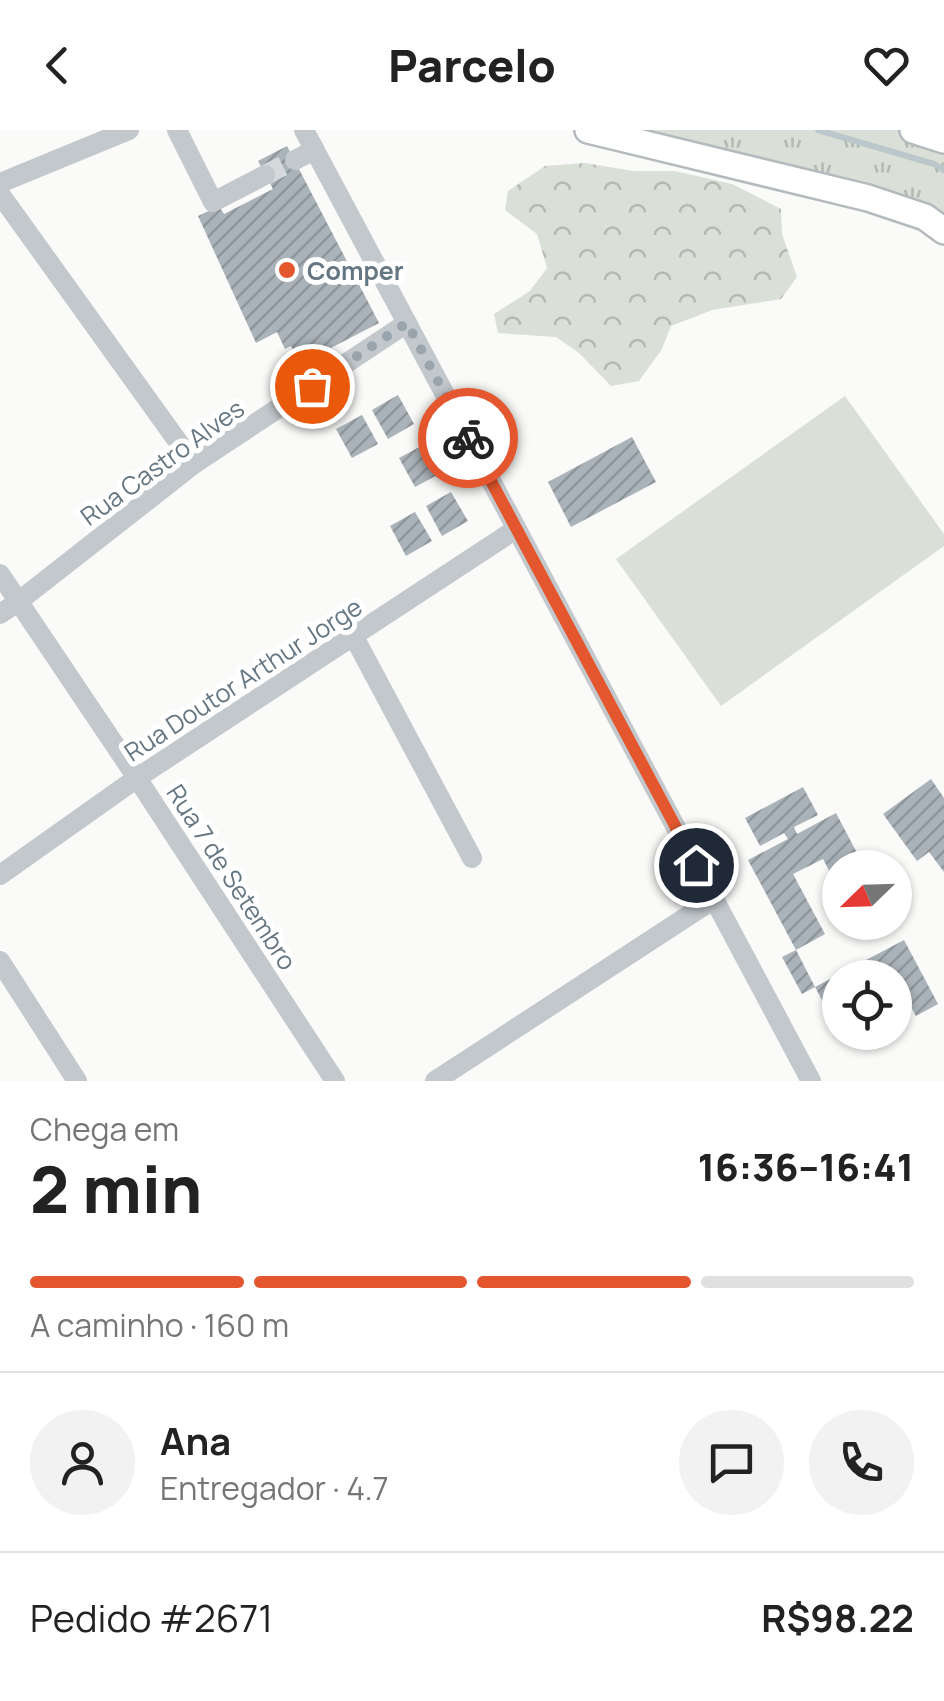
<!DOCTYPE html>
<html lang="pt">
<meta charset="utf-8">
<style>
:root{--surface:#fff;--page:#f2f2f2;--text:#222;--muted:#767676;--line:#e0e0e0;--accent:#e4572e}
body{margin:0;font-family:Manrope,sans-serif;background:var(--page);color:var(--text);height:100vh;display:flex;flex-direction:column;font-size:38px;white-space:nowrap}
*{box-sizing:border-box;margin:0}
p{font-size:32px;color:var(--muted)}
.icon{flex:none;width:55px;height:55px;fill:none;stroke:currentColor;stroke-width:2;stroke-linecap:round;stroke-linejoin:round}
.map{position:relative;height:951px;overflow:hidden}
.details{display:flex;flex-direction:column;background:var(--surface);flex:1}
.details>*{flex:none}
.needle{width:65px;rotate:247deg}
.controls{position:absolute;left:822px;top:720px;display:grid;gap:20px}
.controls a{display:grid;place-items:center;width:90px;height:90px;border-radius:50%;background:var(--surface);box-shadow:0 2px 8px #0004;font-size:50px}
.pin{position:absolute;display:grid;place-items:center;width:85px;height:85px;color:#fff;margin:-42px;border:5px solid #fff;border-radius:50%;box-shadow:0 2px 10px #0007}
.courier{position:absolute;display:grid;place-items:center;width:100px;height:100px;margin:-50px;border:8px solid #e4572e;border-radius:50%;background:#fff;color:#222;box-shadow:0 2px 12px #0007}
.overview em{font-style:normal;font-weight:800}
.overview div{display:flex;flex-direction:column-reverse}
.overview{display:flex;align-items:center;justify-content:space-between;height:170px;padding:0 30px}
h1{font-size:65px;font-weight:800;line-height:75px}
.bar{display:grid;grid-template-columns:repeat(4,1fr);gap:15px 10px;align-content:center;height:120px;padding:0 30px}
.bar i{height:12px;border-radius:8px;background:var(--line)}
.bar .on{background:var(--accent)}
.bar p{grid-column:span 4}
.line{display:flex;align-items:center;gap:25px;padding:0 30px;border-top:2px solid var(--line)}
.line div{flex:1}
.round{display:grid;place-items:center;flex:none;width:105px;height:105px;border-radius:52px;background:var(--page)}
header{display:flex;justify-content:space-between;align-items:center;height:130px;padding:0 30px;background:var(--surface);font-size:45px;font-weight:800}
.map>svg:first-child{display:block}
.grass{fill:url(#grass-tufts)}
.forest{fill:url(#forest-crowns)}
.garden{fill:#dadfd7}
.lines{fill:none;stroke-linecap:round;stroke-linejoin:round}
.stream{stroke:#bbc7cb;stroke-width:6}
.building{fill:url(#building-hatch)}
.minor-tunnel{stroke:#d5d9db;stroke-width:20;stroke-dasharray:20 10;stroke-linecap:butt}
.major-casing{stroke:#b5babe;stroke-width:30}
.minor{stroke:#c3c8cc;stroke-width:20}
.major{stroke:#fff;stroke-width:25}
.done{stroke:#99a4ac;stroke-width:10;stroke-dasharray:0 18}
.route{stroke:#e4572e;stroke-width:12}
.poi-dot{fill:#e4572e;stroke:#fff;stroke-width:4}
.labels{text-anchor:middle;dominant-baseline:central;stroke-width:10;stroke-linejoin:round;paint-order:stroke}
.poi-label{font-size:25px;font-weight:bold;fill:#657683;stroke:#fff;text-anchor:start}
.street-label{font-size:25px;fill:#657683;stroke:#fff}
</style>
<header><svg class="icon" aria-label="back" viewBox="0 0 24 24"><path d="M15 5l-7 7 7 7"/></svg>Parcelo<svg class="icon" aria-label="heart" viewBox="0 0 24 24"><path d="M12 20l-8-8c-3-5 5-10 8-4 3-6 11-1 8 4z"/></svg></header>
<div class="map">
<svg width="944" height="951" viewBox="0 0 944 951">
<defs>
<pattern id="grass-tufts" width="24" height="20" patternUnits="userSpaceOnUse" patternTransform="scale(2.5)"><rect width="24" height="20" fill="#dadfd7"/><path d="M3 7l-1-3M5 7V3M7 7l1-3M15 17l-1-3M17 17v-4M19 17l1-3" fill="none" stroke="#b4b9b4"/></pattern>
<pattern id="forest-crowns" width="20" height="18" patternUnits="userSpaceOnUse" patternTransform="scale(2.5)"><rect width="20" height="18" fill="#dadfd7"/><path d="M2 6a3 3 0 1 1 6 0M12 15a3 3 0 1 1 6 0" fill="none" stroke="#b4b9b4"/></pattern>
<pattern id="building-hatch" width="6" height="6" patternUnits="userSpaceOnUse" patternTransform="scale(2.5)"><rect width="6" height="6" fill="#aab3b9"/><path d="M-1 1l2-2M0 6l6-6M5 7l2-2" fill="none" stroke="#8e969c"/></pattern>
</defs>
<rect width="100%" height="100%" fill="#fafaf8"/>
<polygon class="grass" points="588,0 913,0 944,10 944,101"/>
<polygon class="forest" points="585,33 633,41 675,41 732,54 781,79 782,104 797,147 781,169 712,180 671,196 662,219 639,251 611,256 579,223 556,207 498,203 494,184 530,161 547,138 537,104 505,80 508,61 545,36"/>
<polygon class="garden" points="845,266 944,404 944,416 721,576 616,429"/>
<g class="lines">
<polyline class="stream" points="818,0 934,34 944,40"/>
</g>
<g class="building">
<polygon points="287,16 379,193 300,234 291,216 285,219 277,202 256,213 198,86 219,76 224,84 273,59 258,31"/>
<polygon points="398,265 414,294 388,309 372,280"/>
<polygon points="362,285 378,314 352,328 336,299"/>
<polygon points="632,307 656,352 571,397 548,352"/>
<polygon points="425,314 441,343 415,357 399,328"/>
<polygon points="451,362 468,391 442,406 426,376"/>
<polygon points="415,382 432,411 406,426 390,396"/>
<polygon points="931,649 944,668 944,742 929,722 917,731 883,684"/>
<polygon points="803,657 818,685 794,697 797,704 836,683 865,738 840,738 840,761 823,729 793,744 825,804 796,820 748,730 788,709 784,703 760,716 745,688"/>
<polygon points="904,810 938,874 916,886 905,866 899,869 895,861 895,848 840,848 840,904 815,857 802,864 782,827 796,820 815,857"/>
</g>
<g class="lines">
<polyline class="minor-tunnel" points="265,45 295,30"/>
<g class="major-casing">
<g id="major">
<polyline points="588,0 868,68 925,87 944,101"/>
<polyline points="913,0 944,10"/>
</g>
</g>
<g class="minor">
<polyline points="177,0 213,72 265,45"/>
<polyline points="304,0 811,951"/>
<polyline points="295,30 314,20"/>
<polyline points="0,53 129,0"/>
<polyline points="0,64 194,334"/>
<polyline points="0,444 137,648 335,951"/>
<polyline points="0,484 19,471 194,334 407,193"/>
<polyline points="353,505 472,728"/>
<polyline points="0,745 137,648 516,399"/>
<polyline points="0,831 77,951"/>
<polyline points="435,951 714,769"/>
</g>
<use href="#major" class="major"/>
</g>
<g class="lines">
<polyline class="done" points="312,256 407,193 468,308"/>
<polyline class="route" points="468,308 696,735"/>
</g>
<circle class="poi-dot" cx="287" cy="140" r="10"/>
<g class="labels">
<g class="poi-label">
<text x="307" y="140">Comper</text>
</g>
<g class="street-label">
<text transform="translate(162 332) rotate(-36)">Rua Castro Alves</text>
<text transform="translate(243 549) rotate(-33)">Rua Doutor Arthur Jorge</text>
<text transform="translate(232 747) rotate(57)">Rua 7 de Setembro</text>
</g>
</g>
</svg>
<div class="controls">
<a><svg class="needle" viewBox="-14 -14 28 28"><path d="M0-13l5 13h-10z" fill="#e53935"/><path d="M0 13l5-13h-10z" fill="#767676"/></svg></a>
<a><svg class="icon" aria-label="locate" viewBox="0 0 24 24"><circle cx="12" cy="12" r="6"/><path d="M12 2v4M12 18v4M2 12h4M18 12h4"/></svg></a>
</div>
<div class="pin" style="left:312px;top:256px;background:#ea580c"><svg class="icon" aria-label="bag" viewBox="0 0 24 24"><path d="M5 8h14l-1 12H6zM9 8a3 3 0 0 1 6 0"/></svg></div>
<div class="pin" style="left:696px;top:735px;background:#1f2937"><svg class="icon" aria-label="home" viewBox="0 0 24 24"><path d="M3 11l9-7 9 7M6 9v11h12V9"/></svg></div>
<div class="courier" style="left:468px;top:308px"><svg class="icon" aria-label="bike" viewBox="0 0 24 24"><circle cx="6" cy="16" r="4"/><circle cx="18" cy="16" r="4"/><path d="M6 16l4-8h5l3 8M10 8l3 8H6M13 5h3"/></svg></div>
</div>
<section class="details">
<div class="overview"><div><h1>2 min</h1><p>Chega em</p></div><em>16:36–16:41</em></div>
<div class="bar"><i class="on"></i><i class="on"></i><i class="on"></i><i></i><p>A caminho · 160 m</p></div>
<div class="line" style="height:180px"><a class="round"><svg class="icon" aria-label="person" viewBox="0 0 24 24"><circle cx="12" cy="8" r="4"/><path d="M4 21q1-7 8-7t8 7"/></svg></a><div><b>Ana</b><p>Entregador · 4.7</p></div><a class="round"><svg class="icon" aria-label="chat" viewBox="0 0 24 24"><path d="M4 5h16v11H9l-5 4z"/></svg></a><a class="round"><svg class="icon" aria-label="phone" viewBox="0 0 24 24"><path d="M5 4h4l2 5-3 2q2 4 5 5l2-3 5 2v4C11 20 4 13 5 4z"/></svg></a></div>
<div class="line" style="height:130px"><div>Pedido #2671</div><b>R$98.22</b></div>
</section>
